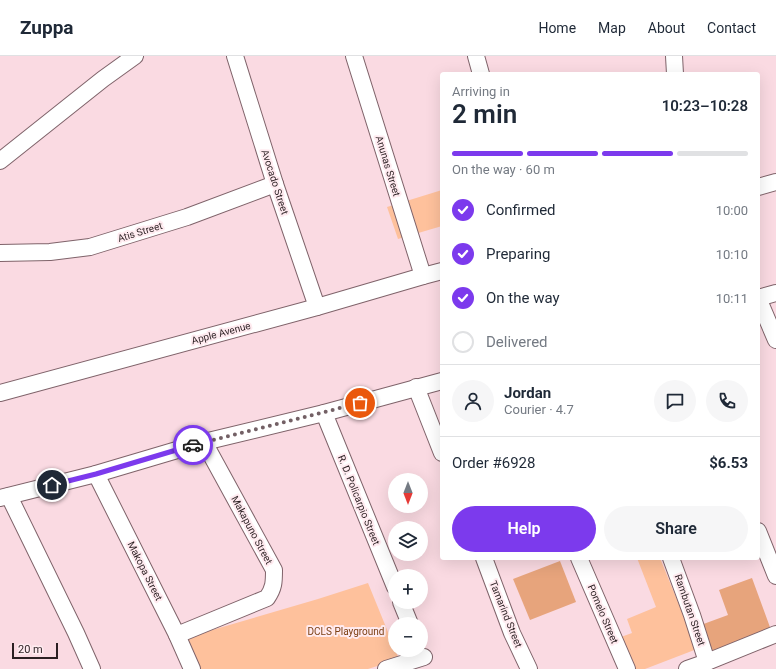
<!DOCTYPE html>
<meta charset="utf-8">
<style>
:root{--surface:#fff;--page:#f6f6f7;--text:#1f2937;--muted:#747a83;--line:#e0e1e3;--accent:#7c3aed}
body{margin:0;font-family:Roboto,sans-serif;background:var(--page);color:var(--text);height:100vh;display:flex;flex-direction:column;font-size:15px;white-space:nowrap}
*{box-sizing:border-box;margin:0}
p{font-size:13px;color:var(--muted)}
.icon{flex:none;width:22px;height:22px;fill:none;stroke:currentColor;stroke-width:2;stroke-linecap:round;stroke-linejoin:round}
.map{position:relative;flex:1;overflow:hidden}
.drawer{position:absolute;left:440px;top:16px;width:320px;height:488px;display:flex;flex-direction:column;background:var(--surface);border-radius:4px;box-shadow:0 4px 16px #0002}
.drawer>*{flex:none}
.needle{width:26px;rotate:180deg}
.buttons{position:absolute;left:388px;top:417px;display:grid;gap:8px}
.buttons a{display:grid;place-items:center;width:40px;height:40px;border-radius:50%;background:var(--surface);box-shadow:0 4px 16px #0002;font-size:20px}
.scale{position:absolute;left:12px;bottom:10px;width:46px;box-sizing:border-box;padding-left:4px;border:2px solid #2b1f22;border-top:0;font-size:11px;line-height:14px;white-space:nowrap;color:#2b1f22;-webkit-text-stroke:3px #ffebf0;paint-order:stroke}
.pin{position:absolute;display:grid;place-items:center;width:34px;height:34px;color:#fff;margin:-17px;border:2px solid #fff;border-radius:50%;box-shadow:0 1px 4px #0007}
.courier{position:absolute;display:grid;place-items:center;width:40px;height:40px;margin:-20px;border:3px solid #7c3aed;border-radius:50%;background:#fff;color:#222;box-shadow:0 1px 5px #0007}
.headline em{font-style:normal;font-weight:600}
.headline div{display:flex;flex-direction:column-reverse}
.headline{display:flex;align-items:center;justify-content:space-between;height:68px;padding:0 12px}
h1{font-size:26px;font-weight:600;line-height:30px}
.bar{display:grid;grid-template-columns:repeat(4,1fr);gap:6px 4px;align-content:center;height:48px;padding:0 12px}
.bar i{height:5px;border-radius:3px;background:var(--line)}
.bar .on{background:var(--accent)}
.bar p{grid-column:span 4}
.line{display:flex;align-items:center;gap:10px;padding:0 12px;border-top:1px solid var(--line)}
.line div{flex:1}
.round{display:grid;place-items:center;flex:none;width:42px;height:42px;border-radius:21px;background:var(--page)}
ol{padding:0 12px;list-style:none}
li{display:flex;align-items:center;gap:12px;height:44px}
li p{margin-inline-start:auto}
li .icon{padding:4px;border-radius:50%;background:var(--accent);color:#fff;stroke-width:4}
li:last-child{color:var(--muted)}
li i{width:22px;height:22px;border:2px solid var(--line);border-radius:50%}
.action{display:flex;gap:8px;margin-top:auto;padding:8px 12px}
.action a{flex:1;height:46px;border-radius:24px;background:var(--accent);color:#fff;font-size:16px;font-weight:600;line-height:46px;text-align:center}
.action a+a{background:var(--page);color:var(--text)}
header{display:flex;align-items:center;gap:24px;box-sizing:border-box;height:56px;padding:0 20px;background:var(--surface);border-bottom:1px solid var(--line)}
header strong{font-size:19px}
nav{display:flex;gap:22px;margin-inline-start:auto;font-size:14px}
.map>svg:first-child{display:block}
.green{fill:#fec19c}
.forest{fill:#e7a47c}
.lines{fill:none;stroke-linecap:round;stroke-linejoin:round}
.minor-casing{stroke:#7f636a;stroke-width:18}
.minor{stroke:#fff;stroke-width:16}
.done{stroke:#736065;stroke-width:4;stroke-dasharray:0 7.2}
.route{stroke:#7c3aed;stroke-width:5}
.labels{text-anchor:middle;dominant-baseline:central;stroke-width:4;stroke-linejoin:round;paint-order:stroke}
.street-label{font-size:10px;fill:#2b1f22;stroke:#ffebf0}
.park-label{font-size:10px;fill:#7d4014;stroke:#ffebf0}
</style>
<header>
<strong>Zuppa</strong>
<nav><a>Home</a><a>Map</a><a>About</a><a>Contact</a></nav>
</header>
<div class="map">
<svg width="776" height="613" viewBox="0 0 776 613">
<rect width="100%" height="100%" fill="#fadae2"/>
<g class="green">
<polygon points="442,134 442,170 398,183 387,151"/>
<polygon points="637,502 660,502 697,593 645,613 634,613 621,581 632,577 627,563 656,551"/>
<polygon points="368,527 399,603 368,613 183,613 171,586 318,543"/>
</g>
<g class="forest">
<polygon points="560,505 576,546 530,564 513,523"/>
<polygon points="752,522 771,574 708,597 698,570 728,559 719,534"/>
</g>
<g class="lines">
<g class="minor-casing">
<g id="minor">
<polyline points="235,0 275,128 317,251"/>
<polyline points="354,0 423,220"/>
<polyline points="476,0 481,18"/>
<polyline points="674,0 675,18"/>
<polyline points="0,105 103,23 135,0"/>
<polyline points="758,131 776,126"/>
<polyline points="0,197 50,196 90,191 187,161 275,128"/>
<polyline points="758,242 776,284"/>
<polyline points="758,242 776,237"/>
<polyline points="416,331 442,397"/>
<polyline points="0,337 317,251 423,220 442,215"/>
<polyline points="324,357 395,531"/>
<polyline points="96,418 177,579 192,613"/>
<polyline points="9,440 76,577 92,613"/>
<polyline points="0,442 96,418 204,386 324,357 442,325"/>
<polyline points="758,475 776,520"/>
<polyline points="484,502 512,577 529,613"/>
<polyline points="579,502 627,613"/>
<polyline points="671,502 692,559 707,606"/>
<polyline points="401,546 410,568"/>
<path d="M177,579L267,542C274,532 274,526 274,514L204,386"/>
<polyline points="386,613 424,601"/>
<polyline points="687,613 707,606 776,578"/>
</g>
</g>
<use href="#minor" class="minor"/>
</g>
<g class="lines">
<polyline class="done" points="193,389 360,347"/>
<polyline class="route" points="52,429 96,418 193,389"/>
</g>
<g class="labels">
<g class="street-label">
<text transform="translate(388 110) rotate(73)">Anunas Street</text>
<text transform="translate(275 126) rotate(72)">Avocado Street</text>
<text transform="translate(140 176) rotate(-17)">Atis Street</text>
<text transform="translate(221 277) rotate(-15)">Apple Avenue</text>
<text transform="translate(359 444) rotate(68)">R. D. Policarpio Street</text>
<text transform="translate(252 474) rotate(62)">Makapuno Street</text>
<text transform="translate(145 515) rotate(63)">Makopa Street</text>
<text transform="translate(690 554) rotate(71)">Rambutan Street</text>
<text transform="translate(506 558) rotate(68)">Tamarind Street</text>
<text transform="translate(603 558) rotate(67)">Pomelo Street</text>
</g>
<g class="park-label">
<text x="346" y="575">DCLS Playground</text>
</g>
</g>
</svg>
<div class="buttons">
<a><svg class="needle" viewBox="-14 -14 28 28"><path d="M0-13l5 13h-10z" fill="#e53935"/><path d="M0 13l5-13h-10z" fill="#747a83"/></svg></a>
<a><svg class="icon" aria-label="layers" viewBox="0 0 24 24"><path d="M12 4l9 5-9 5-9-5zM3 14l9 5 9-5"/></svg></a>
<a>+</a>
<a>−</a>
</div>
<div class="scale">20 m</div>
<div class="pin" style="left:360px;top:347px;background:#ea580c"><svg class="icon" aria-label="bag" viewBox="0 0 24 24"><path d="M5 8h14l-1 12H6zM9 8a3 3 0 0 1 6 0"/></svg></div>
<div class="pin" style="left:52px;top:429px;background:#1f2937"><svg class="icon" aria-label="home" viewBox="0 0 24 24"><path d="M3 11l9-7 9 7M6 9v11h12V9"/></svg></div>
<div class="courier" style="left:193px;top:389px"><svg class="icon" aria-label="car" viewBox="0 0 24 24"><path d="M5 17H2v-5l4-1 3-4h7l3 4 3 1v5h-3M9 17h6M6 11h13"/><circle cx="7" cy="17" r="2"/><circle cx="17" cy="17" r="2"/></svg></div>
<section class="drawer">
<div class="headline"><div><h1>2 min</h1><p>Arriving in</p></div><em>10:23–10:28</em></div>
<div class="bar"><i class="on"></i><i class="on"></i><i class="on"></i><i></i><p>On the way · 60 m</p></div>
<ol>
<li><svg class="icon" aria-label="check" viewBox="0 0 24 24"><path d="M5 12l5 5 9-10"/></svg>Confirmed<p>10:00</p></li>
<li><svg class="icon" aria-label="check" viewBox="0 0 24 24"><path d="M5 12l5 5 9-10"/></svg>Preparing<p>10:10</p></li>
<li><svg class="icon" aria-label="check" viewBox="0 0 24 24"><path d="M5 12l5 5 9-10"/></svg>On the way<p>10:11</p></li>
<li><i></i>Delivered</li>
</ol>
<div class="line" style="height:72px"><a class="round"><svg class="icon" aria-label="person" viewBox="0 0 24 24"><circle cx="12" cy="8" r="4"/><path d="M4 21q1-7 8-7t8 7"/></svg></a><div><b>Jordan</b><p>Courier · 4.7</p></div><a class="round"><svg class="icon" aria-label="chat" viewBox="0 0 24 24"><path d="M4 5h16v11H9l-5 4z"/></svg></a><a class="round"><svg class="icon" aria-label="phone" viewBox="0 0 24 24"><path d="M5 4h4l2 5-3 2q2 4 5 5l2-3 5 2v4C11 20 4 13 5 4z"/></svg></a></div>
<div class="line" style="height:52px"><div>Order #6928</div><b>$6.53</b></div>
<div class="action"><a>Help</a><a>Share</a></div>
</section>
</div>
